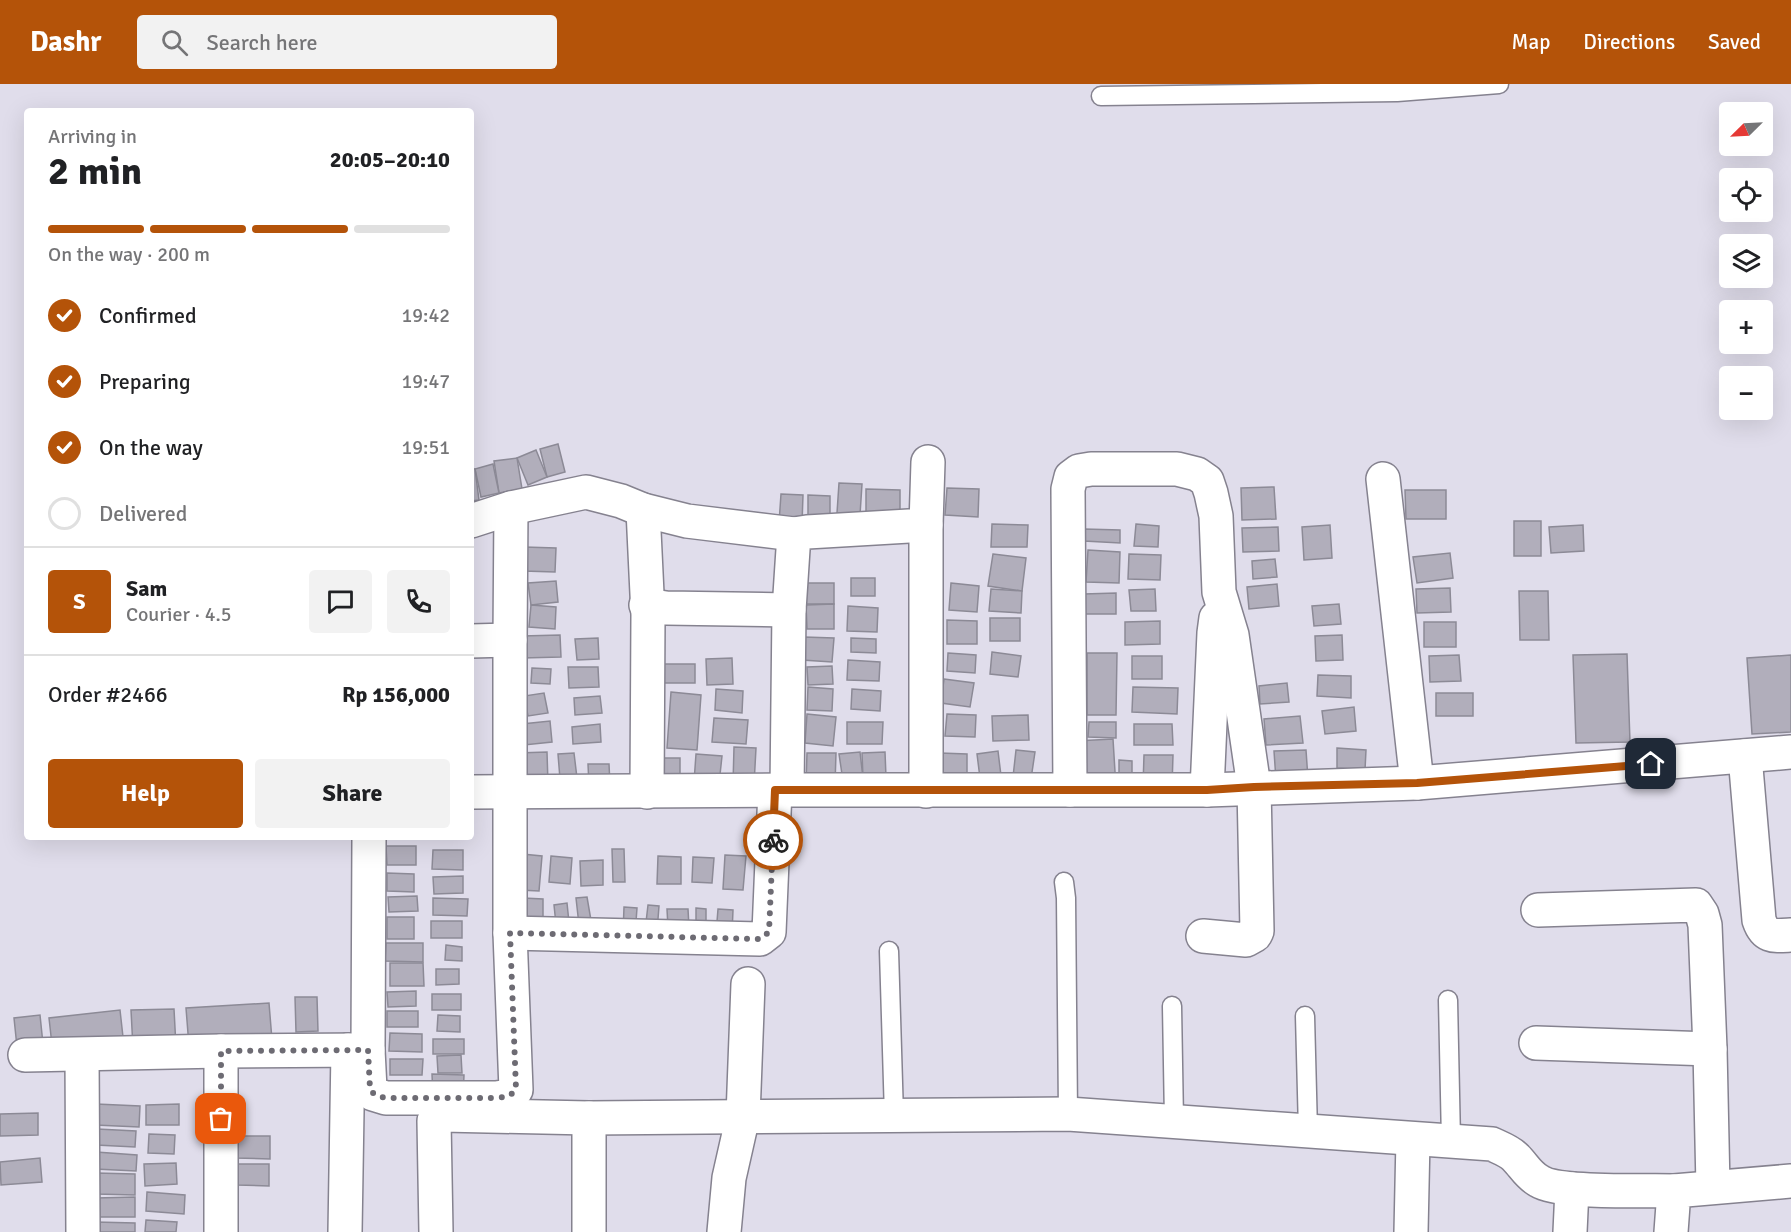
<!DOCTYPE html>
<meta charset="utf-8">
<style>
:root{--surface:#fff;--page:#f2f2f2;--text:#202124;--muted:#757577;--line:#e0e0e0;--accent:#b45309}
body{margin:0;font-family:Signika,sans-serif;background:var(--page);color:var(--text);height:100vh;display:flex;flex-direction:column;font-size:22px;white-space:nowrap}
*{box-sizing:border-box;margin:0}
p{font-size:20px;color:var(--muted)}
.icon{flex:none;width:33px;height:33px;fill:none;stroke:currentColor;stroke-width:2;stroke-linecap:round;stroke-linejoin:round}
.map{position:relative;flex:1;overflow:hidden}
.panel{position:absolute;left:24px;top:24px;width:450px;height:732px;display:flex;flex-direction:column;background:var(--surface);border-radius:6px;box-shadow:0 6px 24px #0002}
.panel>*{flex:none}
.needle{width:39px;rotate:246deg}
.tools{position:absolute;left:1719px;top:18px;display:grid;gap:12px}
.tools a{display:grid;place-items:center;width:54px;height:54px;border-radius:6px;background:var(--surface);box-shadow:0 6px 24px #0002;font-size:30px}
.pin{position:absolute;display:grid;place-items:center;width:51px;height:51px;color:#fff;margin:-26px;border-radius:12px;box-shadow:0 3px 9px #0006}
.courier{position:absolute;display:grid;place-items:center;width:60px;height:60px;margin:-30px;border:4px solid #b45309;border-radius:50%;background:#fff;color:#222;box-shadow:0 2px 8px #0007}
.headline em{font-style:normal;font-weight:700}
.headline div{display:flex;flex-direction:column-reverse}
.headline{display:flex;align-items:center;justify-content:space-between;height:102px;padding:0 24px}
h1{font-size:39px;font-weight:700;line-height:45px}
.bar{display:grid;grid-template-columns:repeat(4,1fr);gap:9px 6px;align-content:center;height:72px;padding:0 24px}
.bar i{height:8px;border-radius:4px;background:var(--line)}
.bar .on{background:var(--accent)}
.bar p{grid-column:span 4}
.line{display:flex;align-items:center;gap:15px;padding:0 24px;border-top:2px solid var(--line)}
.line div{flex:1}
.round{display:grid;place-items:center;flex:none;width:63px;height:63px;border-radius:6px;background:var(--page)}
ol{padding:0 24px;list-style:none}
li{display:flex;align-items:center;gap:18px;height:66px}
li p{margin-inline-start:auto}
li .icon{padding:6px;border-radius:50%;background:var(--accent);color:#fff;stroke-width:4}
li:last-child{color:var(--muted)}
li i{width:33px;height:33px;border:3px solid var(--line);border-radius:50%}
.button{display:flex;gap:12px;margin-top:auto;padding:12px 24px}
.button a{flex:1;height:69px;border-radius:6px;background:var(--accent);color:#fff;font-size:24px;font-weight:700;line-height:69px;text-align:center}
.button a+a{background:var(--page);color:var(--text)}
header{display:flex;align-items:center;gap:36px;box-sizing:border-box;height:84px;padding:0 30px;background:var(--accent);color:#fff}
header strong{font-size:28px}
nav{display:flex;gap:33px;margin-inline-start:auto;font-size:21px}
.search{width:420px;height:54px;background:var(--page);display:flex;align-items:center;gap:15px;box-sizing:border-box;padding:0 21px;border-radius:6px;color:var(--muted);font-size:22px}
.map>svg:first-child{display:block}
.building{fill:#b1aebb;stroke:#8c8a96;stroke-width:1.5}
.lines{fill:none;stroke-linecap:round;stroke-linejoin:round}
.lane-casing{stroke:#85828f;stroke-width:21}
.street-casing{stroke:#85828f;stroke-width:36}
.lane{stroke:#fff;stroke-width:18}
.street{stroke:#fff;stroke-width:33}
.done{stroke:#6d6b73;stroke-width:6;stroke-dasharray:0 10.8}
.route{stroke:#b45309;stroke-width:8}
</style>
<header>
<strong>Dashr</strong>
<div class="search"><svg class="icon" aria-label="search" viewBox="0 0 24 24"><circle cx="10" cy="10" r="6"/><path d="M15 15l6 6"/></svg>Search here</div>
<nav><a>Map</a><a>Directions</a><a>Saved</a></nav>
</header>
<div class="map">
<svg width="1791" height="1148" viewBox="0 0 1791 1148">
<rect width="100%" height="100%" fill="#e0ddeb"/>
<g class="building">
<polygon points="558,360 565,388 547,393 540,365"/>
<polygon points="536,366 547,393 528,401 517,374"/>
<polygon points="517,374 522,405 499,409 494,377"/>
<polygon points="493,380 499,409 481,413 475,385"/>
<polygon points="471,385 475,385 479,416 471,417"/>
<polygon points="839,399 862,400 860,431 837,429"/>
<polygon points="1274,403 1276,435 1242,436 1241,404"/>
<polygon points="947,404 979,405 978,433 945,431"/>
<polygon points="866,405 900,406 900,435 866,434"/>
<polygon points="1405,406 1446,406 1446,435 1406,435"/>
<polygon points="781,410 803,411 802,440 779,439"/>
<polygon points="808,411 830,412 830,439 808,438"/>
<rect x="1514" y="437" width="27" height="35"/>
<polygon points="992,440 1028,441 1027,463 991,463"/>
<polygon points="1136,440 1159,442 1158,463 1134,462"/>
<polygon points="1330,441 1332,474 1304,476 1302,443"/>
<polygon points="1583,441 1584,467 1551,469 1549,443"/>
<polygon points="1278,443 1279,467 1243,468 1242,444"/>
<polygon points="1084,445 1120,446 1120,459 1084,457"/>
<polygon points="524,463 556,464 555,488 523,487"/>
<polygon points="1088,466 1120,468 1119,499 1086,498"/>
<polygon points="1450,469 1453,494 1417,499 1413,473"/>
<polygon points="993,470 1026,474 1022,507 988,502"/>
<polygon points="1129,470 1161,471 1160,496 1128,495"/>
<polygon points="1275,475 1277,493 1253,495 1252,477"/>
<rect x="851" y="494" width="24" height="18"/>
<polygon points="556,497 558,518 531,521 528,499"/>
<polygon points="805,499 834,499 834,520 804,520"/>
<polygon points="951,499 979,502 977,528 949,526"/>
<polygon points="1277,500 1279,522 1249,525 1247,503"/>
<polygon points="1450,504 1451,528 1417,529 1416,505"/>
<polygon points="991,505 1022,507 1021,529 989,527"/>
<polygon points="1155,505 1156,527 1131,527 1129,506"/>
<polygon points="1519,507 1548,507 1549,556 1520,556"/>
<polygon points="1116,509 1116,530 1085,530 1084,510"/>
<polygon points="834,520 834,545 807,545 806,521"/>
<polygon points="1339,520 1341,540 1314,542 1312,522"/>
<polygon points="531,521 556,523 555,545 529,543"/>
<polygon points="848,522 878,524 877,548 847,547"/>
<rect x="990" y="534" width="30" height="23"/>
<polygon points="947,536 977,537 977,560 947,560"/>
<polygon points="1160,537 1160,560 1125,561 1125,538"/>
<rect x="1424" y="538" width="32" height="25"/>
<polygon points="560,551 561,573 522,574 522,552"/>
<polygon points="1342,551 1343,576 1316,577 1315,552"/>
<polygon points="804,553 834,554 832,578 802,576"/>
<polygon points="598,554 599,575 577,576 575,555"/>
<polygon points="851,554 876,555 876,569 851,568"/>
<polygon points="992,568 1021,572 1018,593 990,590"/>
<polygon points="948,569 976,571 975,589 947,587"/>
<polygon points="1087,569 1117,569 1116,631 1087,631"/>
<polygon points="1627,570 1630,658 1576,659 1573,571"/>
<polygon points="1459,571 1461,597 1430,598 1429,572"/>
<polygon points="1791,571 1791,648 1752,650 1747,574"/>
<rect x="1132" y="572" width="30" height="23"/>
<polygon points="732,574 733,600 707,601 706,575"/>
<polygon points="848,576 880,578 879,597 847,596"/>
<rect x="664" y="580" width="31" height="19"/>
<polygon points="832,582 833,600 808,601 807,583"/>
<polygon points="568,583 598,583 599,603 569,604"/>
<polygon points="532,584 551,585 550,600 531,599"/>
<polygon points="1318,591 1351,592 1351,614 1317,612"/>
<polygon points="944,595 974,599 970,623 941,619"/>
<polygon points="1287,599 1289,618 1260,620 1259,602"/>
<polygon points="808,603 833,605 832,627 807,626"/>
<polygon points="1133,603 1178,604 1177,630 1132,628"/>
<polygon points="716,605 743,607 742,629 715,626"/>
<polygon points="852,605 881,607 880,627 851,625"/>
<polygon points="671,608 701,611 697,666 667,664"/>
<polygon points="544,609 548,629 528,632 524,612"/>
<rect x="1436" y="609" width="37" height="23"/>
<polygon points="600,612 602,629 575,631 574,614"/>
<polygon points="1354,623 1356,647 1325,650 1322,627"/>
<polygon points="807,630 836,633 833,662 805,659"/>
<polygon points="947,630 976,631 975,653 945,652"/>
<polygon points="1028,631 1029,656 993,657 992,632"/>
<polygon points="1300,632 1303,659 1266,661 1264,635"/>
<polygon points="714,634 748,636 746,660 712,658"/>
<polygon points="550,637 552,658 524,661 522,640"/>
<polygon points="847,638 883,638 882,660 847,660"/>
<polygon points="1089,638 1116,638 1116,654 1088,653"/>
<polygon points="600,640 601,658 573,660 572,643"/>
<polygon points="1134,640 1172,640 1173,661 1134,661"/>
<polygon points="1113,655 1116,704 1078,705 1076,657"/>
<polygon points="734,663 756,664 754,701 733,700"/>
<polygon points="1337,664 1366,666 1365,686 1337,684"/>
<polygon points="1016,666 1035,668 1031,695 1013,693"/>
<polygon points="1306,666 1308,695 1276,696 1274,667"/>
<polygon points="998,667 1002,700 981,702 977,670"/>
<polygon points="547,668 548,700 518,701 517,669"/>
<polygon points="860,668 863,694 843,697 839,670"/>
<polygon points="885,668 886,693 863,694 862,669"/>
<polygon points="574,669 577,694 560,695 558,670"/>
<polygon points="807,669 836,669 835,701 806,700"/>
<polygon points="940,669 967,670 967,695 940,694"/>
<polygon points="696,670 722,672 719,700 694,698"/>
<polygon points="1144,671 1173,671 1172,703 1143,702"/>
<polygon points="659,674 680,674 680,703 659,702"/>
<polygon points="1119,676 1132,677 1132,694 1119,695"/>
<polygon points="588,680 609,680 610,701 589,702"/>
<polygon points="386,762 416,762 416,781 387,781"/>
<polygon points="612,765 624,765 625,798 613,798"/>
<polygon points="433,766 463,766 463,786 432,785"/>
<polygon points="522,770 542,772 539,807 519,806"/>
<polygon points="725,771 746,772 743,806 723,805"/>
<polygon points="551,772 572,774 570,800 549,798"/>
<polygon points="658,772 681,773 681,800 657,800"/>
<polygon points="693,773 714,774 712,799 692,798"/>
<polygon points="603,776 603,801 581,802 580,777"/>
<polygon points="387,789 414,790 414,808 387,807"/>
<polygon points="463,792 463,809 434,810 433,793"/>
<polygon points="417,812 418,827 389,828 388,813"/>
<polygon points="587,813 593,848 580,850 576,814"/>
<polygon points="433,814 468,815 467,832 433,831"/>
<polygon points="523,814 543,815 543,850 523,849"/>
<polygon points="567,819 570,848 557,850 554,821"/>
<polygon points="648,821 659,822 657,848 645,847"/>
<polygon points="624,823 637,824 635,851 623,850"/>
<polygon points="696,824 706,825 706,849 696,849"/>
<polygon points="667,825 688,825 689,844 668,844"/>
<polygon points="718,825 733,826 732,850 716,850"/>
<rect x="387" y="833" width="27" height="22"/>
<rect x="431" y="837" width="31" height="17"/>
<polygon points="386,859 423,859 423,878 385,877"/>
<polygon points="446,861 462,863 462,877 445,876"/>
<polygon points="390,879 423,879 424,902 390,902"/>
<polygon points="436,885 459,885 459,900 436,901"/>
<polygon points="416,907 416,922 388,923 387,908"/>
<rect x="432" y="910" width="29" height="16"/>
<polygon points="295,913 317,913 318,947 296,948"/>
<polygon points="269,919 272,956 189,962 186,924"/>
<polygon points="174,925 176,963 133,964 131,926"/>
<polygon points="120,926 124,962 53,970 49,934"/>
<rect x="387" y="927" width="31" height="16"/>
<polygon points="40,931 43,960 17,963 14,934"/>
<polygon points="438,931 460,932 460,948 437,947"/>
<polygon points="390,949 422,950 422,968 389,967"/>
<rect x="433" y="955" width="31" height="15"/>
<polygon points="461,971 462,989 438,989 437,972"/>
<polygon points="390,975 423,975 422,991 390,991"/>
<polygon points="432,990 464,991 463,1014 433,1013"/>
<polygon points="96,1020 140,1022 139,1043 95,1041"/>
<polygon points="179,1020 179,1041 146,1041 146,1021"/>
<polygon points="38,1029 38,1051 0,1052 0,1030"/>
<polygon points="97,1045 136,1047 135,1063 96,1061"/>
<polygon points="149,1050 175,1051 174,1070 148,1069"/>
<polygon points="235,1052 270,1052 270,1075 235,1074"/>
<polygon points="96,1068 137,1071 136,1087 95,1085"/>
<polygon points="40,1074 42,1098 1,1101 0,1078"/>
<polygon points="176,1079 177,1100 145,1102 144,1080"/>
<polygon points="237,1080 269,1080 269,1102 237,1101"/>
<polygon points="96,1089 135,1090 135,1111 96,1110"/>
<polygon points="147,1108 185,1111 184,1130 146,1127"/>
<polygon points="135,1113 135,1133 96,1133 96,1114"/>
<polygon points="146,1136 177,1138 176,1148 145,1148"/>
<polygon points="95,1138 135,1139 135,1148 95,1148"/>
</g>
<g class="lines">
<g class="lane-casing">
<g id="lane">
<polyline points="1101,12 1397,8 1499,0"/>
<polyline points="1064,798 1066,814 1068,1030"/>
<polyline points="889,867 894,1032"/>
<polyline points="1448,916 1451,1057"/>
<polyline points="1172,922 1174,1037"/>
<polyline points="1305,932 1308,1047"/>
</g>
</g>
<g class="street-casing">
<g id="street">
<polyline points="1383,395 1417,699"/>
<polyline points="643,426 648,531 647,708"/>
<polyline points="471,437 511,424 586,408 621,417 643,426 687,437 794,450"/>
<polyline points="646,521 666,524 789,526"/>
<polyline points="471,557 510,556"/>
<path d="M1745,672L1759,836C1765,854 1774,852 1791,851"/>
<polyline points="787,706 789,526 794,450 807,448 926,441 928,378"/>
<polyline points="1070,706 1068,405 1071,393 1079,387 1091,385 1177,385 1197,390 1207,397 1211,409 1216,432 1219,508 1232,551 1254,703 1257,847 1255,851 1246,856 1203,852"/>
<polyline points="1207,706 1214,549 1216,534"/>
<polyline points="926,707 926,441"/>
<polyline points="471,708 787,706 1207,706 1417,699 1791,668"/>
<path d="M369,753L368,966L370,1005L373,1010L386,1014H496C504,1013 511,1013 516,1006L510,849V556L511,424"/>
<polyline points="1538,826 1696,821 1702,830 1705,841 1710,965 1713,1103"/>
<polyline points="510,849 760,855 769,848 775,706"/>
<polyline points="1536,959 1710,965"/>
<polyline points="221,967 221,1148"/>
<polyline points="25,971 221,967 368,966"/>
<polyline points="82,971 83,1148"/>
<polyline points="589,1034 589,1148"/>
<polyline points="345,1148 348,966"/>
<path d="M436,1148L434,1037L437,1033L443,1031L589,1034L1068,1030L1492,1060C1500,1064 1510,1067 1516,1074C1524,1082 1528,1091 1539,1097C1559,1110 1647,1106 1674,1107"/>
<polyline points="724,1148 729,1094 743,1032 748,900"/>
<polyline points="1411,1148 1413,1055"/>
<polyline points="1570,1148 1572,1105"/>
<polyline points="1671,1148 1674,1107 1791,1097"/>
</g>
</g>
<use href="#lane" class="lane"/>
<use href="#street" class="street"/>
</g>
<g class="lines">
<path class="done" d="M221,1035V967L368,966L370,1005C374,1012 378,1012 386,1014H496C504,1013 511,1013 516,1005L510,849L760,855L769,848L773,756"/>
<polyline class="route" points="773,756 775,706 1207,706 1254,703 1417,699 1651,680"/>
</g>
</svg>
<div class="tools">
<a><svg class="needle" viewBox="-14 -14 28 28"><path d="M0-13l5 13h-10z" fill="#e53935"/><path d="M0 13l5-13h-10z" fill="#757577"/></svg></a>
<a><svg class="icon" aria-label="locate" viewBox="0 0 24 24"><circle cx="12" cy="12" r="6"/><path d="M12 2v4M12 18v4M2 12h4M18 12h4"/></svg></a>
<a><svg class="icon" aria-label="layers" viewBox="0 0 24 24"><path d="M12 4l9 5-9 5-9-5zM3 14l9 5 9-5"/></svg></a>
<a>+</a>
<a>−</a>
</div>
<div class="pin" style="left:221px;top:1035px;background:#ea580c"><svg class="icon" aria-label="bag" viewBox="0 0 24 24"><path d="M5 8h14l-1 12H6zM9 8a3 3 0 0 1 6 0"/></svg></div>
<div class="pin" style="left:1651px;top:680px;background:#1f2937"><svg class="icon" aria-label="home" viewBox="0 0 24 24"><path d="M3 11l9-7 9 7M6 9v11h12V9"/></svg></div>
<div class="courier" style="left:773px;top:756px"><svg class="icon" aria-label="bike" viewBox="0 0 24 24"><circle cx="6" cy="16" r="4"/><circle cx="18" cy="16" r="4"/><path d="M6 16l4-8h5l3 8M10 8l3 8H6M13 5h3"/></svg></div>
<section class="panel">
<div class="headline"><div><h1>2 min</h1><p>Arriving in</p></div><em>20:05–20:10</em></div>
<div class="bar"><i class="on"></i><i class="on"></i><i class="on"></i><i></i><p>On the way · 200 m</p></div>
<ol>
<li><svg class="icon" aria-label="check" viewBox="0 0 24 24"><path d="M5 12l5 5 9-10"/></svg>Confirmed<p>19:42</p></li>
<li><svg class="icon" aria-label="check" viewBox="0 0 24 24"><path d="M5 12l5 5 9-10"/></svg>Preparing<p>19:47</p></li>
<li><svg class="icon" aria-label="check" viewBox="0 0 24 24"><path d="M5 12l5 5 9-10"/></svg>On the way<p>19:51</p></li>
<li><i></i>Delivered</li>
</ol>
<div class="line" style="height:108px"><b class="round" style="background:var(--accent);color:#fff">S</b><div><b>Sam</b><p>Courier · 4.5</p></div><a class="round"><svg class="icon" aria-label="chat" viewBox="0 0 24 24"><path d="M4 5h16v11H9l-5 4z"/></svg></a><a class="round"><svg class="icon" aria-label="phone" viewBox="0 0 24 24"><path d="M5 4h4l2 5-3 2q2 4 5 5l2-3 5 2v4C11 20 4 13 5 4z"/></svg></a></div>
<div class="line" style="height:78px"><div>Order #2466</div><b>Rp 156,000</b></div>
<div class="button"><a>Help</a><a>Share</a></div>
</section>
</div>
